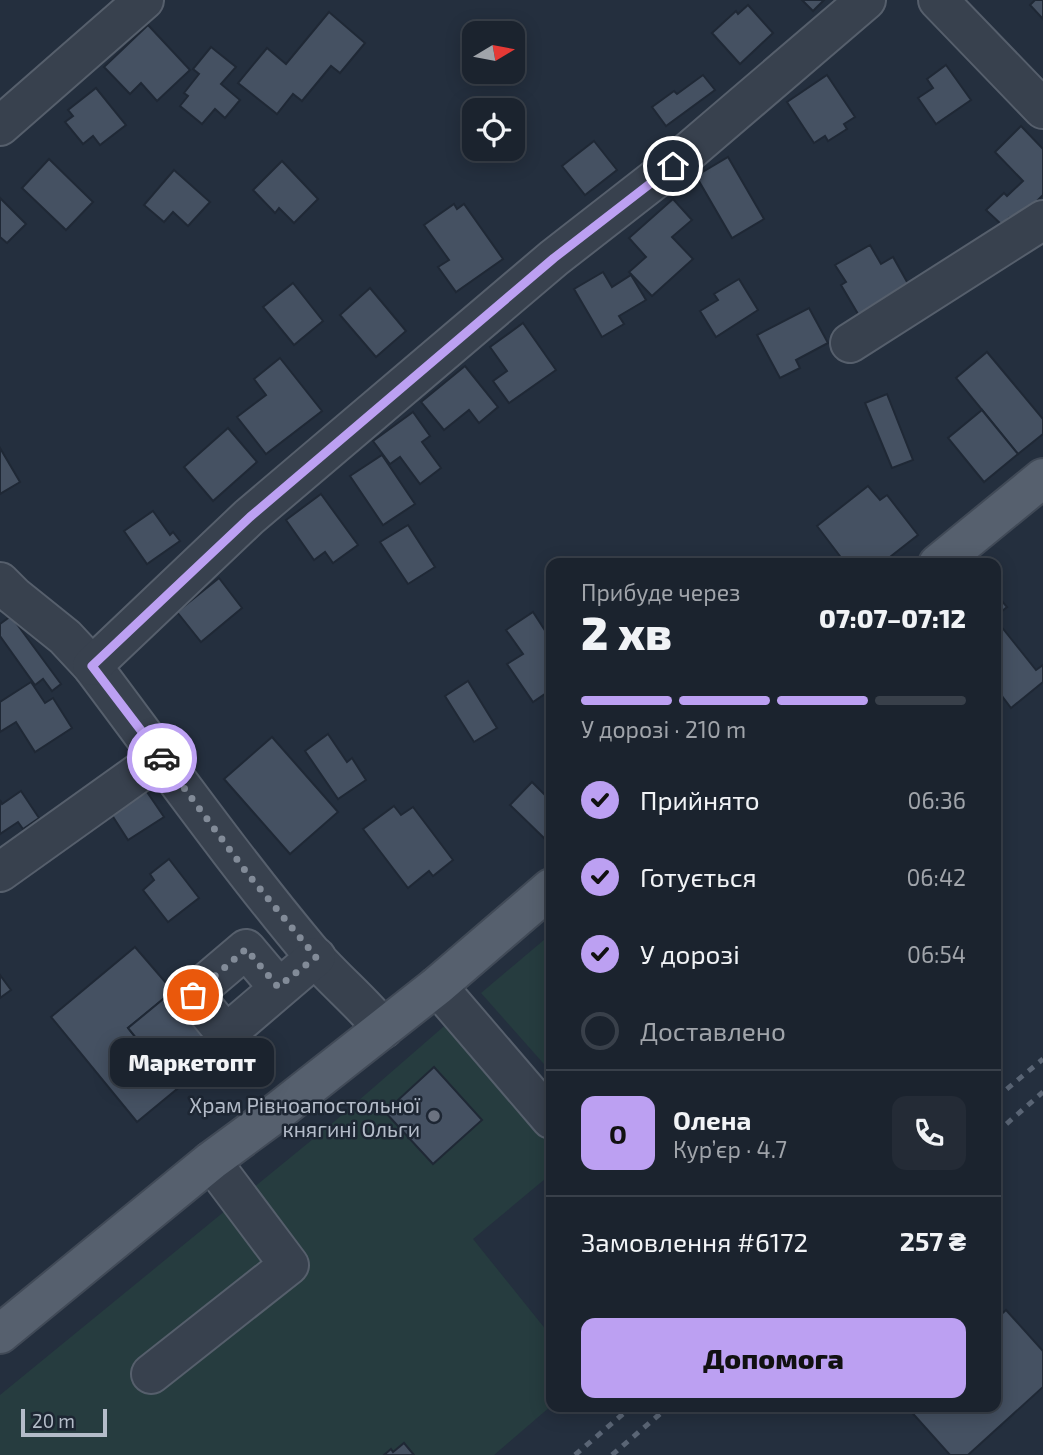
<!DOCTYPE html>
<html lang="uk">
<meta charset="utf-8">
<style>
:root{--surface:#1b232e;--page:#242b36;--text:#f1f3f6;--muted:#a0a4aa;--line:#39404a;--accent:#bca0f2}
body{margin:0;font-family:"Exo 2",sans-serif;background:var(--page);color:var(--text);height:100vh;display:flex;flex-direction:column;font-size:26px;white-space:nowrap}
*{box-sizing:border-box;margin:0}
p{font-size:23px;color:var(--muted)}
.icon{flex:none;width:38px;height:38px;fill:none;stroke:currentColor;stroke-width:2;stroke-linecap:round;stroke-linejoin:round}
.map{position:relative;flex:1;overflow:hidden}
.sheet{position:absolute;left:546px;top:558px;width:455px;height:854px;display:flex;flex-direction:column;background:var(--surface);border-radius:14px;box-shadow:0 4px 18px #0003,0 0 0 2px var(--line)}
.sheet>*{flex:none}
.needle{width:46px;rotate:80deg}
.controls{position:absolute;left:462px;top:21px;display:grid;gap:14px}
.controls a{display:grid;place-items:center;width:63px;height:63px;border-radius:14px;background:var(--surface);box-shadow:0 4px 18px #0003,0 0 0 2px var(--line);font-size:35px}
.scale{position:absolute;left:21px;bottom:18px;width:86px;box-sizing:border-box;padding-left:7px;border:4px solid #b4bcc9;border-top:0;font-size:19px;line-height:24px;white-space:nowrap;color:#b4bcc9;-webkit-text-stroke:5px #1d2633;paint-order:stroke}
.pin{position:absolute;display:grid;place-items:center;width:60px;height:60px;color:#fff;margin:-30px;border:4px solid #fff;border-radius:50%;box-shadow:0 2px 7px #0007}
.courier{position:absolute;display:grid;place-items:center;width:70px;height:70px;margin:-35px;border:5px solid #bca0f2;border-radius:50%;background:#fff;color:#222;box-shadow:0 2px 9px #0007}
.bubble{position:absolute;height:49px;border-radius:14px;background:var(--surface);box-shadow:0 4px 18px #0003,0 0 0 2px var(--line);font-size:23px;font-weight:800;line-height:49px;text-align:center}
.headline em{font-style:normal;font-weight:800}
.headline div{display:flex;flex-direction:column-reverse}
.headline{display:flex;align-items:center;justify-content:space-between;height:119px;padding:0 35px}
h1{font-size:46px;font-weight:800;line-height:52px}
.bar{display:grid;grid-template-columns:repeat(4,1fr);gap:10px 7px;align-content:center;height:84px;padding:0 35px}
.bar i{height:9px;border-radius:5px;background:var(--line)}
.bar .current{background:var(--accent)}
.bar p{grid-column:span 4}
.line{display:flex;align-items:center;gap:18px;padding:0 35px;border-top:2px solid var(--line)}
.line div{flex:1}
.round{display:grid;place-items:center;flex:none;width:74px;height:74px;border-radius:14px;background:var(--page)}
ol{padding:0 35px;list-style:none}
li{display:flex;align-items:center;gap:21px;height:77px}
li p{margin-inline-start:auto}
li .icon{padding:7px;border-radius:50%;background:var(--accent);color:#111;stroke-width:4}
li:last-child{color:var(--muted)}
li i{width:38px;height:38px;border:4px solid var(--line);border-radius:50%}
.button{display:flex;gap:14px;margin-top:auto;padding:14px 35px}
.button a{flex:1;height:80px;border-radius:14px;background:var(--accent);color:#111;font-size:28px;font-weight:800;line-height:80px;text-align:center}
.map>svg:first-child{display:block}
.green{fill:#263c3f}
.building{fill:#455162;stroke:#1f2835;stroke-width:2}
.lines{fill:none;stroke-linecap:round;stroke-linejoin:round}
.minor-casing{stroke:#565f6c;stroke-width:42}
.major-casing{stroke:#414a57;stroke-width:42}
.minor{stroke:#38414e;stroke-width:38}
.major{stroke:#56606e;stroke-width:38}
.rail{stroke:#5a6575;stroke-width:5;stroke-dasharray:7 7;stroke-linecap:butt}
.done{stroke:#828b98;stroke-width:7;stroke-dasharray:0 12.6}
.route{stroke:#bca0f2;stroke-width:9}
.worship-dot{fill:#6b7280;stroke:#1d2633;stroke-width:2.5}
.labels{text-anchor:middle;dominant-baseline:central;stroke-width:5;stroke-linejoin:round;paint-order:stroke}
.poi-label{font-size:21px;fill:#b4bcc9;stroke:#1d2633;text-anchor:end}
</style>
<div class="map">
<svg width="1043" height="1455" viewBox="0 0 1043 1455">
<rect width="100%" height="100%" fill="#242f3e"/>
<g class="green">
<polygon points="551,934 551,1072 481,993"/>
<polygon points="450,1021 551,1144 551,1174 473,1239 551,1336 551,1406 494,1455 0,1455 0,1395 335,1121"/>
</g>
<g class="building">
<polygon points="802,0 824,0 813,11"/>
<polygon points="1035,0 1043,0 1043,19 1030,5"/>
<polygon points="748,5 773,33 740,64 712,33 736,11 738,14"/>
<polygon points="329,12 365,43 340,73 331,66 302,101 293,94 277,114 238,83 267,48 286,64"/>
<polygon points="148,25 190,70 157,101 141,83 130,94 104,67"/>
<polygon points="211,47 236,67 221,84 240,100 225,118 215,109 202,124 180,106 188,96 184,93 199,74 193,69"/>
<polygon points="946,65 971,100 936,124 918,98 933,88 927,79"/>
<polygon points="703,75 715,90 666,126 652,107 674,91 677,94"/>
<polygon points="827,75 855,117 844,124 847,129 828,141 825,136 814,143 787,102"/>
<polygon points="96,88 126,125 100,145 93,136 83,144 65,122 73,116 68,110"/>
<polygon points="1021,126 1043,149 1043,195 1032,206 1018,227 1009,218 1002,225 986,210 1004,193 1007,196 1023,181 995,152"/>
<polygon points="594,141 617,170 585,195 562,166"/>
<polygon points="728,157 764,219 732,238 696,176"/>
<polygon points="49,159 93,202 66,230 22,188"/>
<polygon points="282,161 318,199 294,223 279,208 275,213 253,190"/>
<polygon points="174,170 210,202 188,226 173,212 164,222 144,205"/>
<polygon points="0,198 26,224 7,243 0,237"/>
<polygon points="673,199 692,220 672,237 693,259 652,296 629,272 646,257 629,238"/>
<polygon points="454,204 457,209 464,204 503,259 456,292 438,267 449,260 424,225"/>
<polygon points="870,245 881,264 893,257 911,289 861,319 841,285 846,282 835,265"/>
<polygon points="603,272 612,287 631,275 646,300 619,316 624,324 602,337 574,289"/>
<polygon points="739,279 758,310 716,337 700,311 718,300 714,294"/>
<polygon points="293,283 323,321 294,345 263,307"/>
<polygon points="370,288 406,331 376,357 340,315"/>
<polygon points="809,308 828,343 796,360 800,368 780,378 757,335"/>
<polygon points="523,323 556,370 509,403 493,381 507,371 490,347"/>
<polygon points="987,352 1043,419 1043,434 1018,454 956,378"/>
<polygon points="280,358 322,411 266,454 237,417 266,395 254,379"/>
<polygon points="465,366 498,407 479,423 469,410 444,430 421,402"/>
<polygon points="887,394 913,460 892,468 865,403"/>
<polygon points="982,410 1018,454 984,482 948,438"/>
<polygon points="413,412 430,436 422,442 441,468 420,484 400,457 390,464 373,441"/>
<polygon points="228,428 257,462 213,501 184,467"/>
<polygon points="0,448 20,482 0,494"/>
<polygon points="382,455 415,504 383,525 350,476"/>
<polygon points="868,486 880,500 887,495 918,535 881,564 846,564 817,526"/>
<polygon points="321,494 358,545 333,563 325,552 314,560 286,520"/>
<polygon points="153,511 170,535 173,532 180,541 147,564 124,531"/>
<polygon points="408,525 435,567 408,584 380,542"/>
<polygon points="219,578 242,608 201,642 177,612"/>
<polygon points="996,594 1007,607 996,616"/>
<polygon points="533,612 548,635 551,633 551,703 545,694 533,702 507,664 523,654 506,630"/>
<polygon points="11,616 61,684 52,691 43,679 35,685 0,636 0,624"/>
<polygon points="996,620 1036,670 1043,665 1043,682 1011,708 996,688"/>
<polygon points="468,681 497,728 474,742 445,696"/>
<polygon points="31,682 45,703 53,698 72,728 35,752 16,722 0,732 0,702"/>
<polygon points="328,734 347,762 352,758 366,780 338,799 305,751"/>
<polygon points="272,737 338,812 290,854 224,779"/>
<polygon points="532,782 551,801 551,831 544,838 510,805"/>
<polygon points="143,786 164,817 128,840 108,809"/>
<polygon points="21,791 39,818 23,829 18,822 0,834 0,800 2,804"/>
<polygon points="394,806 401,815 413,807 453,860 433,876 429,871 408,888 363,829"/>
<polygon points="169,859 199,898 168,922 143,890 154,880 150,874"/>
<polygon points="135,947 173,991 128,1028 177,1089 137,1122 51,1017"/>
<polygon points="0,975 11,990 0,998"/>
<polygon points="173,991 223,1052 177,1089 128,1028"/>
<polygon points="434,1067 482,1120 433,1164 385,1112"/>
<polygon points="1006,1310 1043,1351 1043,1387 968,1455 950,1455 907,1407 996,1407 996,1319"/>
<polygon points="404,1443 414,1455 384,1455 391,1449 393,1452"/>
</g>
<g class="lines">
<g class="minor-casing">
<g id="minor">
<polyline points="938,0 1043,109"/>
<polyline points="0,126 144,0"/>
<polyline points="850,343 1043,220"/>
<path d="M0,582L14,596L65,637L92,666C165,763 235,862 313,955C335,981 362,1002 383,1029"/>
<polyline points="92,666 249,517 554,258 672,166 866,0"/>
<polyline points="0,872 161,757"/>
<polyline points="437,986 551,1119"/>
<polyline points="278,987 246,949 193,994 226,1034 316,957"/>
<polyline points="151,1374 289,1265 211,1161"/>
</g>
</g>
<g class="major-casing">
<g id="major">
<polyline points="938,564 1043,478"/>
<polyline points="0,1334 211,1161 272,1116 437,986 551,888"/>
</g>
</g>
<use href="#minor" class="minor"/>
<use href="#major" class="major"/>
<g class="rail">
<polyline points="996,1098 1043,1059"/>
<polyline points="996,1133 1043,1092"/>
<polyline points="575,1455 631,1407"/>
<polyline points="612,1455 668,1407"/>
</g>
</g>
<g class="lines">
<polyline class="done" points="162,758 247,873 316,957 278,987 246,949 193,995"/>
<polyline class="route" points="162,758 92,666 250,517 554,258 673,166"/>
</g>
<circle class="worship-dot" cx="434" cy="1116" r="7"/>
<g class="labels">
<g class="poi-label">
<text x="420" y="1104">Храм Рівноапостольної<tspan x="420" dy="24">княгині Ольги</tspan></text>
</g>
</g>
</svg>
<div class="controls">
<a><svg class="needle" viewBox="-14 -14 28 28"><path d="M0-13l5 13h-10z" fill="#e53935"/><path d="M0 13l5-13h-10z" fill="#a0a4aa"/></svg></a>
<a><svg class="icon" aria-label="locate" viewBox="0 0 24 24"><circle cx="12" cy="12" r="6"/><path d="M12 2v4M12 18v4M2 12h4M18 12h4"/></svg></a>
</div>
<div class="scale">20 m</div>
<div class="pin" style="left:193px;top:995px;background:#ea580c"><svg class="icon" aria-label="bag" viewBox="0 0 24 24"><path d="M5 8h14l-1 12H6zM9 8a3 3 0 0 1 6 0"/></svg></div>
<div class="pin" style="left:673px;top:166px;background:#1f2937"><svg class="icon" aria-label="home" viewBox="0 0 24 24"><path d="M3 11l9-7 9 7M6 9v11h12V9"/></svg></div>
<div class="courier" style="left:162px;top:758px"><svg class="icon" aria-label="car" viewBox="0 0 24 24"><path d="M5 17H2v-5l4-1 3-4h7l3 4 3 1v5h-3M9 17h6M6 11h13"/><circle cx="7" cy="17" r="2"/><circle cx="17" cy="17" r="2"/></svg></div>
<div class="bubble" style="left:110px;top:1038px;width:164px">Маркетопт</div>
<section class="sheet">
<div class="headline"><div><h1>2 хв</h1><p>Прибуде через</p></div><em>07:07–07:12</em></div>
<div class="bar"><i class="current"></i><i class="current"></i><i class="current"></i><i></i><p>У дорозі · 210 m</p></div>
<ol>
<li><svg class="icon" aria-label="check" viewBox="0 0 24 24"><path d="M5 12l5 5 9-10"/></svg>Прийнято<p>06:36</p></li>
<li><svg class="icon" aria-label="check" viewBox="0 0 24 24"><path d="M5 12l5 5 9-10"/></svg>Готується<p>06:42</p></li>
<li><svg class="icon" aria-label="check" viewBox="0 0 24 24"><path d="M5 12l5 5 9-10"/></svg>У дорозі<p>06:54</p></li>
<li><i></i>Доставлено</li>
</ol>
<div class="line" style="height:126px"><b class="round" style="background:var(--accent);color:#111">О</b><div><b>Олена</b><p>Кур’єр · 4.7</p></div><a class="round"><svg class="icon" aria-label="phone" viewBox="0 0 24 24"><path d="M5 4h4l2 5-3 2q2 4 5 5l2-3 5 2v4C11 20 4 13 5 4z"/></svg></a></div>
<div class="line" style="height:91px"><div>Замовлення #6172</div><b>257 ₴</b></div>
<div class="button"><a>Допомога</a></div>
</section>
</div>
